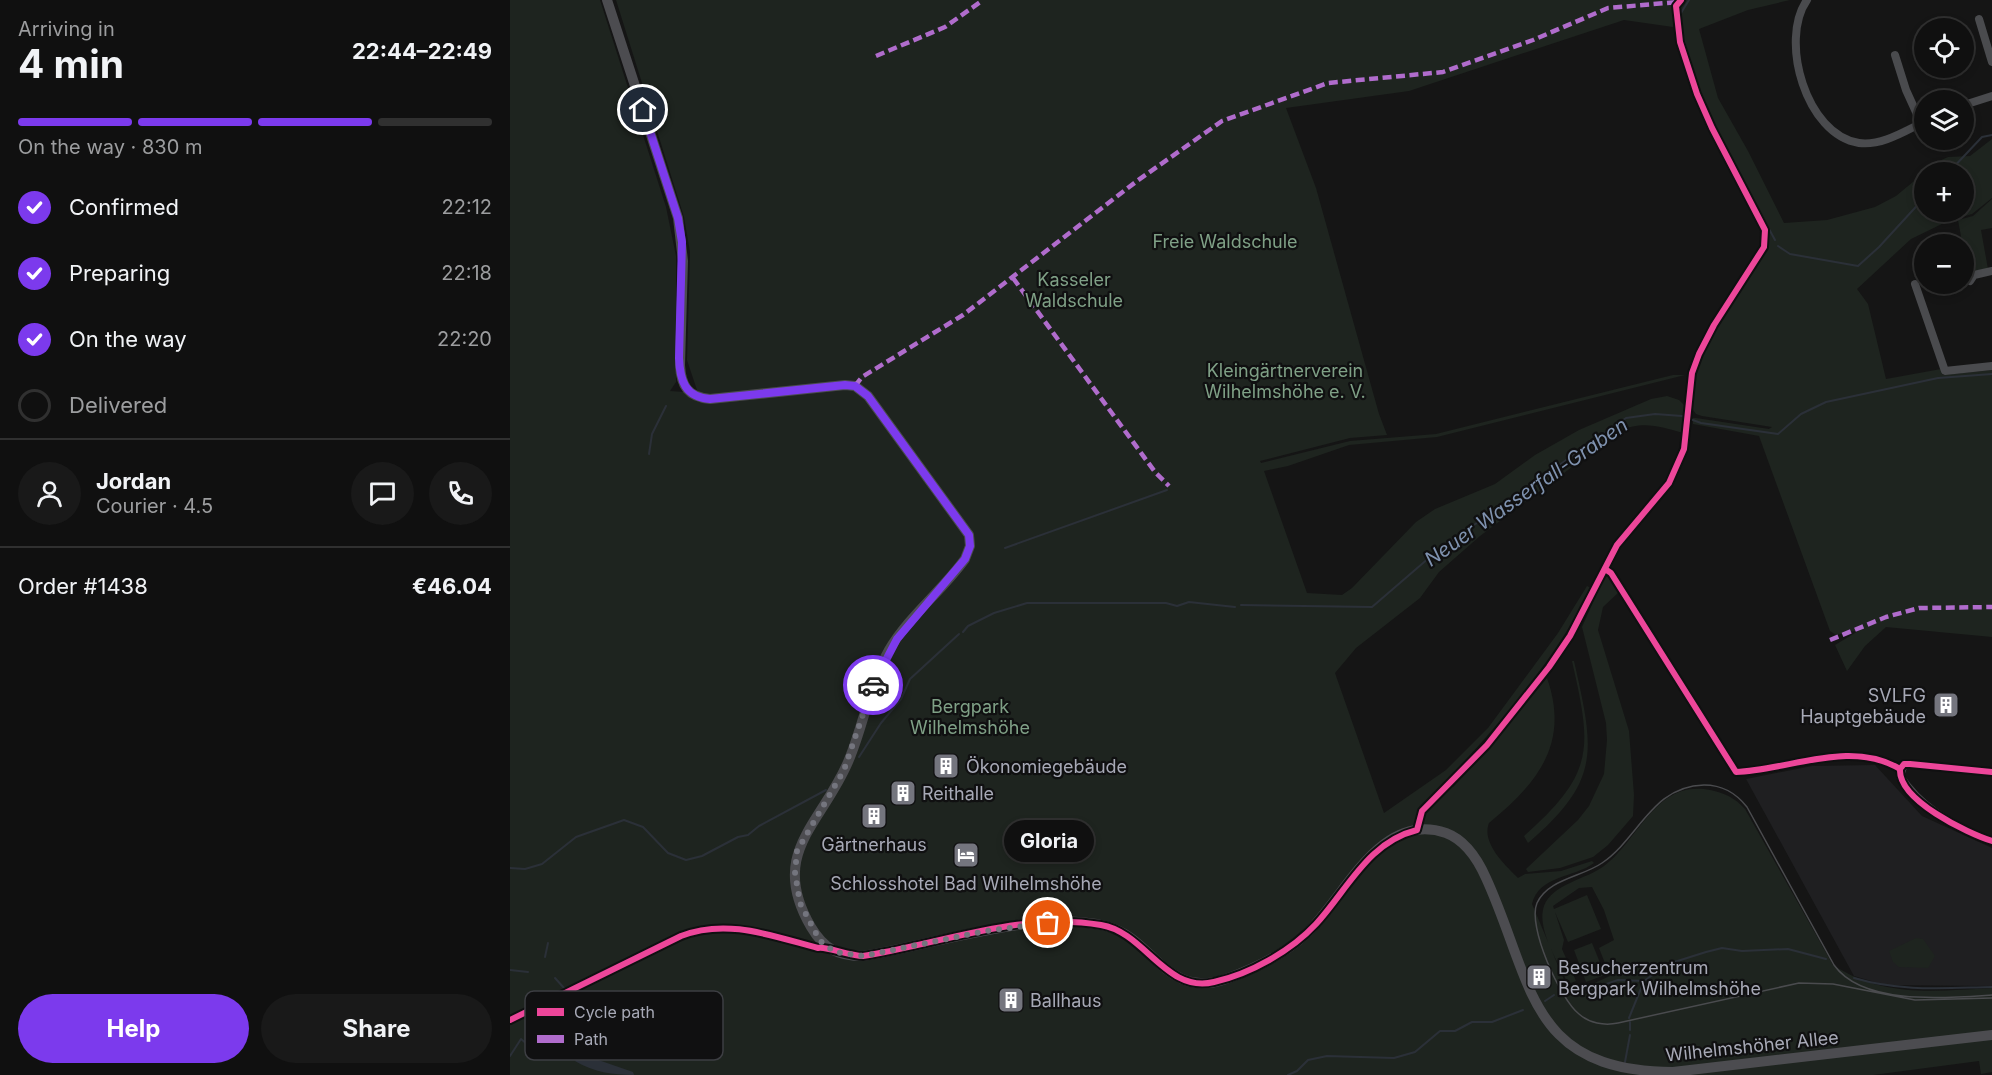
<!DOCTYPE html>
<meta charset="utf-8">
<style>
:root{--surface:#101010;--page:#191919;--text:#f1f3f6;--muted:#9c9d9f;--line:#303030;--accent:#7c3aed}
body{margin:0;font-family:Inter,sans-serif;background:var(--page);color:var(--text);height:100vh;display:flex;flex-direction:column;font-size:22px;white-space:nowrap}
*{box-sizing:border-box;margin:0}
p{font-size:20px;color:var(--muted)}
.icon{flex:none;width:33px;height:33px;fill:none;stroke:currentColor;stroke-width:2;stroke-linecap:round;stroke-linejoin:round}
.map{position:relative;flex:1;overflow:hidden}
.panel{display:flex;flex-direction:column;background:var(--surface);width:510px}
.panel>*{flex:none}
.controls{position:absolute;left:1404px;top:18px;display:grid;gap:12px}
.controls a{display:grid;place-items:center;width:60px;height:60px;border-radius:50%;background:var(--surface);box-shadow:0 3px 9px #0003,0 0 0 2px var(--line);font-size:30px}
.pin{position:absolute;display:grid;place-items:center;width:51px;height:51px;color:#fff;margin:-26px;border:3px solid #fff;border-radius:50%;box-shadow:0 2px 6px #0007}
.courier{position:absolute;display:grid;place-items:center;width:60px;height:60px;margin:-30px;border:4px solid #7c3aed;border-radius:50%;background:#fff;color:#222;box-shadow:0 2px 8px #0007}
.bubble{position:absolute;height:42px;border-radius:21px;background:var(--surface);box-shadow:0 3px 9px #0003,0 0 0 2px var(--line);font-size:20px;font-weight:700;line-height:42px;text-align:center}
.head em{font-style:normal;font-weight:700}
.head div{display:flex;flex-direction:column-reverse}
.head{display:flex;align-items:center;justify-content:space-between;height:102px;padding:0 18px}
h1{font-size:39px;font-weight:700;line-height:45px}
.bar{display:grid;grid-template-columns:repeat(4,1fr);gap:9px 6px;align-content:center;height:72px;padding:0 18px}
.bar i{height:8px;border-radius:4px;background:var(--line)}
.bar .selected{background:var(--accent)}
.bar p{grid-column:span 4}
.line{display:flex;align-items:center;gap:15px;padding:0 18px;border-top:2px solid var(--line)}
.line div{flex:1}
.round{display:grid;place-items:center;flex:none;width:63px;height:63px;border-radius:32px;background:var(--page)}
ol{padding:0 18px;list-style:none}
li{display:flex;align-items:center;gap:18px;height:66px}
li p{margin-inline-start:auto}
li .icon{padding:6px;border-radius:50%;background:var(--accent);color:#fff;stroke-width:4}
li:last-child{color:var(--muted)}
li i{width:33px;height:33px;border:3px solid var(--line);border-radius:50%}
.action{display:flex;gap:12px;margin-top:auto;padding:12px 18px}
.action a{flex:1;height:69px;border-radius:36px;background:var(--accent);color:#fff;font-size:24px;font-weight:700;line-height:69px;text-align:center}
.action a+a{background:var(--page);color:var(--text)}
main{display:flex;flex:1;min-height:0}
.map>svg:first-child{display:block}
.built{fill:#1f1f21}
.green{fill:#1e241f;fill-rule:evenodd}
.water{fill:#2b3038}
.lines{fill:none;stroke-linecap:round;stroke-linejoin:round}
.stream{stroke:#2b3038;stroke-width:2}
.minor{stroke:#4a4b4e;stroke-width:8}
.major{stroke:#4c4c50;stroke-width:10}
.tram{stroke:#4a4b4e;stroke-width:1.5}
.quiet{stroke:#b06ccc;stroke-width:4.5;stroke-dasharray:9 4.5;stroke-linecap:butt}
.cycleway-casing{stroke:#101011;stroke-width:10}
.cycleway{stroke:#ed469a;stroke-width:6}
.done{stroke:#74757e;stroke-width:6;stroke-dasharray:0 10.8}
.route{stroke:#7c3aed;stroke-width:8}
.labels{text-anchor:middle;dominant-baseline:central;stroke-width:4.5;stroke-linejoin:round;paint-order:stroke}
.park-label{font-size:18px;fill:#7fa086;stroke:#101011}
.poi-label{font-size:18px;fill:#a7a9b6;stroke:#101011;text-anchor:start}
.street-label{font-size:18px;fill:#a7a9b6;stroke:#101011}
.water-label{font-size:20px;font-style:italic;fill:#7f92af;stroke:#101011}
.key{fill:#101011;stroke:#3d3e43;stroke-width:1.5}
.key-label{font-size:16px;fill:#a7a9b6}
</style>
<main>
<section class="panel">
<div class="head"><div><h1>4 min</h1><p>Arriving in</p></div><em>22:44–22:49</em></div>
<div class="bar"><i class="selected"></i><i class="selected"></i><i class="selected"></i><i></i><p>On the way · 830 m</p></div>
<ol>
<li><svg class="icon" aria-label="check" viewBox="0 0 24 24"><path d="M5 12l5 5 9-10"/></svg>Confirmed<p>22:12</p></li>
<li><svg class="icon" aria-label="check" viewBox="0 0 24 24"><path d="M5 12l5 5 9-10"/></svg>Preparing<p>22:18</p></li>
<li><svg class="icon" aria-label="check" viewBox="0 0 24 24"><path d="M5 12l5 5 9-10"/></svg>On the way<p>22:20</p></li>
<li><i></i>Delivered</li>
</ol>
<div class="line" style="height:108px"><a class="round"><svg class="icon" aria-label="person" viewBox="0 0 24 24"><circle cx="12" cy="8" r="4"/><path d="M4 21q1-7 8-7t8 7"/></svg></a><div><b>Jordan</b><p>Courier · 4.5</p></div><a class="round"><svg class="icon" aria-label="chat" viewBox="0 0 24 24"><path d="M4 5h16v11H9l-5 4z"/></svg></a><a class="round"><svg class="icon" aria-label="phone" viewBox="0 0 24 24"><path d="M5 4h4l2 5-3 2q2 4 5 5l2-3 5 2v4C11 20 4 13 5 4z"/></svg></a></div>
<div class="line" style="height:78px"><div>Order #1438</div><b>€46.04</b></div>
<div class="action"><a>Help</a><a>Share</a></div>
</section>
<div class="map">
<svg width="1482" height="1075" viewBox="0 0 1482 1075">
<rect width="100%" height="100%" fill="#151515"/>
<polygon class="built" points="1365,765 1412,816 1482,848 1482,986 1375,985 1344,976 1236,779 1302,766"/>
<g class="green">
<path d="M0,0H90L156,207L166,256V382L160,391L188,393L177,360L180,252L174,217L106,0H1280L1238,10L1189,29L1208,98L1238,151L1274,223L1317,220L1365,207L1386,196L1427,162L1438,157L1460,156L1482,139V198L1462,214L1438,221L1401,239L1347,289L1358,304L1376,379L1431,369L1433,375L1482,370V637L1376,627L1355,646L1337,671L1325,645L1350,630L1326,635L1320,631L1249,436L1183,424V418H1186L1259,429L1262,427L1192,416L1186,414L1181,407C1184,377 1191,351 1206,325C1218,306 1257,260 1257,240C1258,215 1215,152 1203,126C1185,88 1172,50 1167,9L1163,27L1114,20L899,91L776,108L806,188L869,414L877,435L840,438L750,461L751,463L840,441L926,434L1163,375H1175L927,437L839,445L778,466L754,471L797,593L832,595L842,588L906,522L925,509L985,484L1025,455L1069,430L1141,399L1157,396L1169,400L1177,408L1174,433C1151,427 1133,420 1110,431L970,536L929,572L910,598L846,648L825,673L874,813L936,770L978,728L1048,633L1077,586L1081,588C1045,660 992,721 938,779L943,787L974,754L1037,678C1060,743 1028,783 979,823C971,843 995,865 1008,878L1015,874L1051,871L1082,861L1084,863C1064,878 1029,875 1022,904L1060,994L1100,976L1089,948L1104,940L1094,910L1082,887L1069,888L1043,906L1044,909L1077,895L1091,929L1058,942L1045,912L1054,940L1052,949L1066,981L1058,984C1049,963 1026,929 1034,906C1042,884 1077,879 1094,866C1129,840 1146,779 1200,790C1215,793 1225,798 1235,809L1323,965C1374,998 1424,991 1482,988V1072L1471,1074L1469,1061L1363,1075H0ZM1414,172H1454V212H1414Z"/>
<polygon points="1482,199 1482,228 1471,230 1478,269 1458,274 1448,220 1463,216"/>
<polygon points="1099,576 1110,591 1093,607 1088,630 1119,731 1124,795 1123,816 1098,845 1083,857 1050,868 1018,872 1016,869 1068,820 1079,806 1094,774 1097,740 1096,723 1072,627 1094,578"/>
<path d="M1062,661H1064C1084,750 1092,780 1018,843L1014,836C1085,773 1082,749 1062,661Z"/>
<polygon points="1406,938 1413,939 1425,956 1418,968 1389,967 1383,962 1379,951"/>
<polygon points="1082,943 1095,975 1076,982 1064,950"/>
</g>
<path class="water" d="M71,1054L123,1072L124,1075C103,1075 83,1072 65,1061Z"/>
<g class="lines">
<g class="stream">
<polyline points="1171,13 1179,0"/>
<path d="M1171,25C1182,96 1231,177 1265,240"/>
<polyline points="1439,172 1472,137 1482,135"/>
<polyline points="1268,246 1280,254 1348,266 1369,247 1414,198"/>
<polyline points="139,454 142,434 156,406"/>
<polyline points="495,548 657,490"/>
<polyline points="731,605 862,607 927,551 1116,418 1145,414 1172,416 1191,423 1268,434 1291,414 1316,402 1428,378 1482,374"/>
<polyline points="453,632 458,626 484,613 517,603 656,603 667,606 679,602 725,607"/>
<polyline points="349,757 371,723 391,699 400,679 449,634"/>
<polyline points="0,868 15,869 32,864 66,837 114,820 133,827 158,853 176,860 192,856 228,837 238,835 249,826 316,790"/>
<polyline points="35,957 38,943"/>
<polyline points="0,970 18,972"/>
<polyline points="45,978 54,988"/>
<path d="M1344,978C1392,992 1433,988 1482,987"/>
<polyline points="1064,995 1108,980 1134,981"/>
<polyline points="1035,1001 1044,995"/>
<polyline points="1119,1018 1134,981 1158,964 1196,952 1212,948 1232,951 1278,949 1316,959"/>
<polyline points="1120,1030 1120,1022"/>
<polyline points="23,1036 35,1041 45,1050"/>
<polyline points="0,1056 11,1039 24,1050 36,1048 44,1051"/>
<polyline points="1115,1062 1120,1035"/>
<polyline points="778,1075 787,1071 798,1060 817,1056 884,1058 905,1052 930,1031 945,1031 962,1022 982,1022 1013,1010"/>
</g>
<g class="minor">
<path d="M1297,0C1269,40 1296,135 1349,143C1372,146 1395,131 1414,122"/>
<polyline points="1469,19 1482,62"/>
<polyline points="1385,55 1396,90 1411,123"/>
<polyline points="1454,105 1482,96"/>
<polyline points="1460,281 1464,275 1482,271"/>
<polyline points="1405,284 1435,371 1482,366"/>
<path d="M1482,772L1400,764H1394L1390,776C1411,809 1446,828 1482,841"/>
</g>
<path class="major" d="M97,0L168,218L173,261L170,365C171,386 178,397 200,399L335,385L345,386L358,396L459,535L460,546L455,559C432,591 399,616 379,650C359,685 354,725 338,762C311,825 258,853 301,927C314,949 328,956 353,956C425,945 525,909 596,926C644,938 655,1000 716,979C743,969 775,954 796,934C835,898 869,810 936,833C955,840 968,860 976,878C1024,983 1017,1071 1163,1072L1482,1035"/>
<path class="tram" d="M1482,995C1437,998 1353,1006 1324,965L1237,807C1225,792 1212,785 1194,785C1142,786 1129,838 1092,863C1072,877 1038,879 1027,903C1017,926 1050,999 1069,1014C1079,1023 1094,1026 1108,1023L1289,983L1323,984L1405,1000L1482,998"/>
<g class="quiet">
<polyline points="366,56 435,27 473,0"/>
<polyline points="503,278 645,472 659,486"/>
<polyline points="345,386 352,377 453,315 627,181 712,121 818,83 933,72 1023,40 1098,8 1168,2"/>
<polyline points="1320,640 1376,617 1409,608 1482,607"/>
</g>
<g class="cycleway-casing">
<g id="cycleway">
<path d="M1095,569L1101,573L1226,772C1280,770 1340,739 1390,769"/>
<path d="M1390,769C1388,800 1457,833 1482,841"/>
<polyline points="1390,769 1394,764 1400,764 1482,772"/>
<path d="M0,1020L171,936C217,918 262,936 308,948C316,946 339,956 353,956C430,944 512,911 591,925C635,932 656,994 704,982C740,974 781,951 806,924C838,889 858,842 907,830L912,811L977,745L1039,667L1060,636L1107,545L1159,483L1174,449L1182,373L1189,354L1204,325L1254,247L1255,230L1202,128L1187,94L1170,42L1166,6L1171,0"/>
</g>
</g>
<use href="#cycleway" class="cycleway"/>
</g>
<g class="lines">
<polyline class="done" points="363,685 334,770 287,851 285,873 290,903 310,941 325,952 353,956 476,931 538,923"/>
<path class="route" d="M133,110L168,218L172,242L169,358C170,381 175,397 200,399L335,385L345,386L358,396L459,535L460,546L455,559L387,639L363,685"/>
</g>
<defs>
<g id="building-square" transform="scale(1.35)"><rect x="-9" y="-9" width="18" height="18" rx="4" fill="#74757e" stroke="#101011"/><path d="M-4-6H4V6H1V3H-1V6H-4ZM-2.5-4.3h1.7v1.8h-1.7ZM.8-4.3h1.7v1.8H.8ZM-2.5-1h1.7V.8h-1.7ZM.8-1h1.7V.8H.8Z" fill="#fff"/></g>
<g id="hotel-square" transform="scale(1.35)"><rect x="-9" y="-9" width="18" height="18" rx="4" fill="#74757e" stroke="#101011"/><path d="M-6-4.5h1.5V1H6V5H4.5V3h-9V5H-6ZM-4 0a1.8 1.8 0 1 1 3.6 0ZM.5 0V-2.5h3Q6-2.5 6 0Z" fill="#fff"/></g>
</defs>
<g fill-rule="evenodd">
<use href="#building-square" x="1436" y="705"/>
<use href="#building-square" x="436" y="766"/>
<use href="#building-square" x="393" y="793"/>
<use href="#building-square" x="364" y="816"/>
<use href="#hotel-square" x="456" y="855"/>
<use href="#building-square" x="1029" y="977"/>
<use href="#building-square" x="501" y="1000"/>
</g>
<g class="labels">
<g class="park-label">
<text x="715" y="241">Freie Waldschule</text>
<text x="564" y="279">Kasseler<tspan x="564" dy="21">Waldschule</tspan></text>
<text x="775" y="370">Kleingärtnerverein<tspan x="775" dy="21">Wilhelmshöhe e. V.</tspan></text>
<text x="460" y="706">Bergpark<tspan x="460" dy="21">Wilhelmshöhe</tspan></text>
</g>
<g class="poi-label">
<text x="1416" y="695" text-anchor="end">SVLFG<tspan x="1416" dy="21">Hauptgebäude</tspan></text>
<text x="456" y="766">Ökonomiegebäude</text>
<text x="412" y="793">Reithalle</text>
<text x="364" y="844" text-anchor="middle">Gärtnerhaus</text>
<text x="456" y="883" text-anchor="middle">Schlosshotel Bad Wilhelmshöhe</text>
<text x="1048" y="967">Besucherzentrum<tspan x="1048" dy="21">Bergpark Wilhelmshöhe</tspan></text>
<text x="520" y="1000">Ballhaus</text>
</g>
<g class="street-label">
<text transform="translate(1242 1046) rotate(-6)">Wilhelmshöher Allee</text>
</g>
<g class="water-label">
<text transform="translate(1016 492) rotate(-35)">Neuer Wasserfall-Graben</text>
</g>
</g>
<rect x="15" y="991" width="198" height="69" rx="9" class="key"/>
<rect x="27" y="1008" width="27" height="8" fill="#ed469a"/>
<rect x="27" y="1035" width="27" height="8" fill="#b06ccc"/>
<g class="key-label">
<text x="64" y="1018">Cycle path</text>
<text x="64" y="1045">Path</text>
</g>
</svg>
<div class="controls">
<a><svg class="icon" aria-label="locate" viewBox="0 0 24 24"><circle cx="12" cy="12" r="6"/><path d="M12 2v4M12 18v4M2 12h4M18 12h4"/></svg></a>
<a><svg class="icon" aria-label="layers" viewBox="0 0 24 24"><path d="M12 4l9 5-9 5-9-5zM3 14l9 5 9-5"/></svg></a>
<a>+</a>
<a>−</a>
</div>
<div class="pin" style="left:538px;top:923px;background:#ea580c"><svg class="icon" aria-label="bag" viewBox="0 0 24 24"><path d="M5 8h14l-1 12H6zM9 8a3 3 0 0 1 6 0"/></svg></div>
<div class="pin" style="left:133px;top:110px;background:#1f2937"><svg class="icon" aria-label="home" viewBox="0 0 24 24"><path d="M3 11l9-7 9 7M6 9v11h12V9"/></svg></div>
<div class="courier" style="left:363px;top:685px"><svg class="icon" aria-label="car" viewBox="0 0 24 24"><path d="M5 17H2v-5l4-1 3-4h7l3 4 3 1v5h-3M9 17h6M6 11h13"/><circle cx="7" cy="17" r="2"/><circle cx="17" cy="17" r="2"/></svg></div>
<div class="bubble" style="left:494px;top:820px;width:90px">Gloria</div>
</div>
</main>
